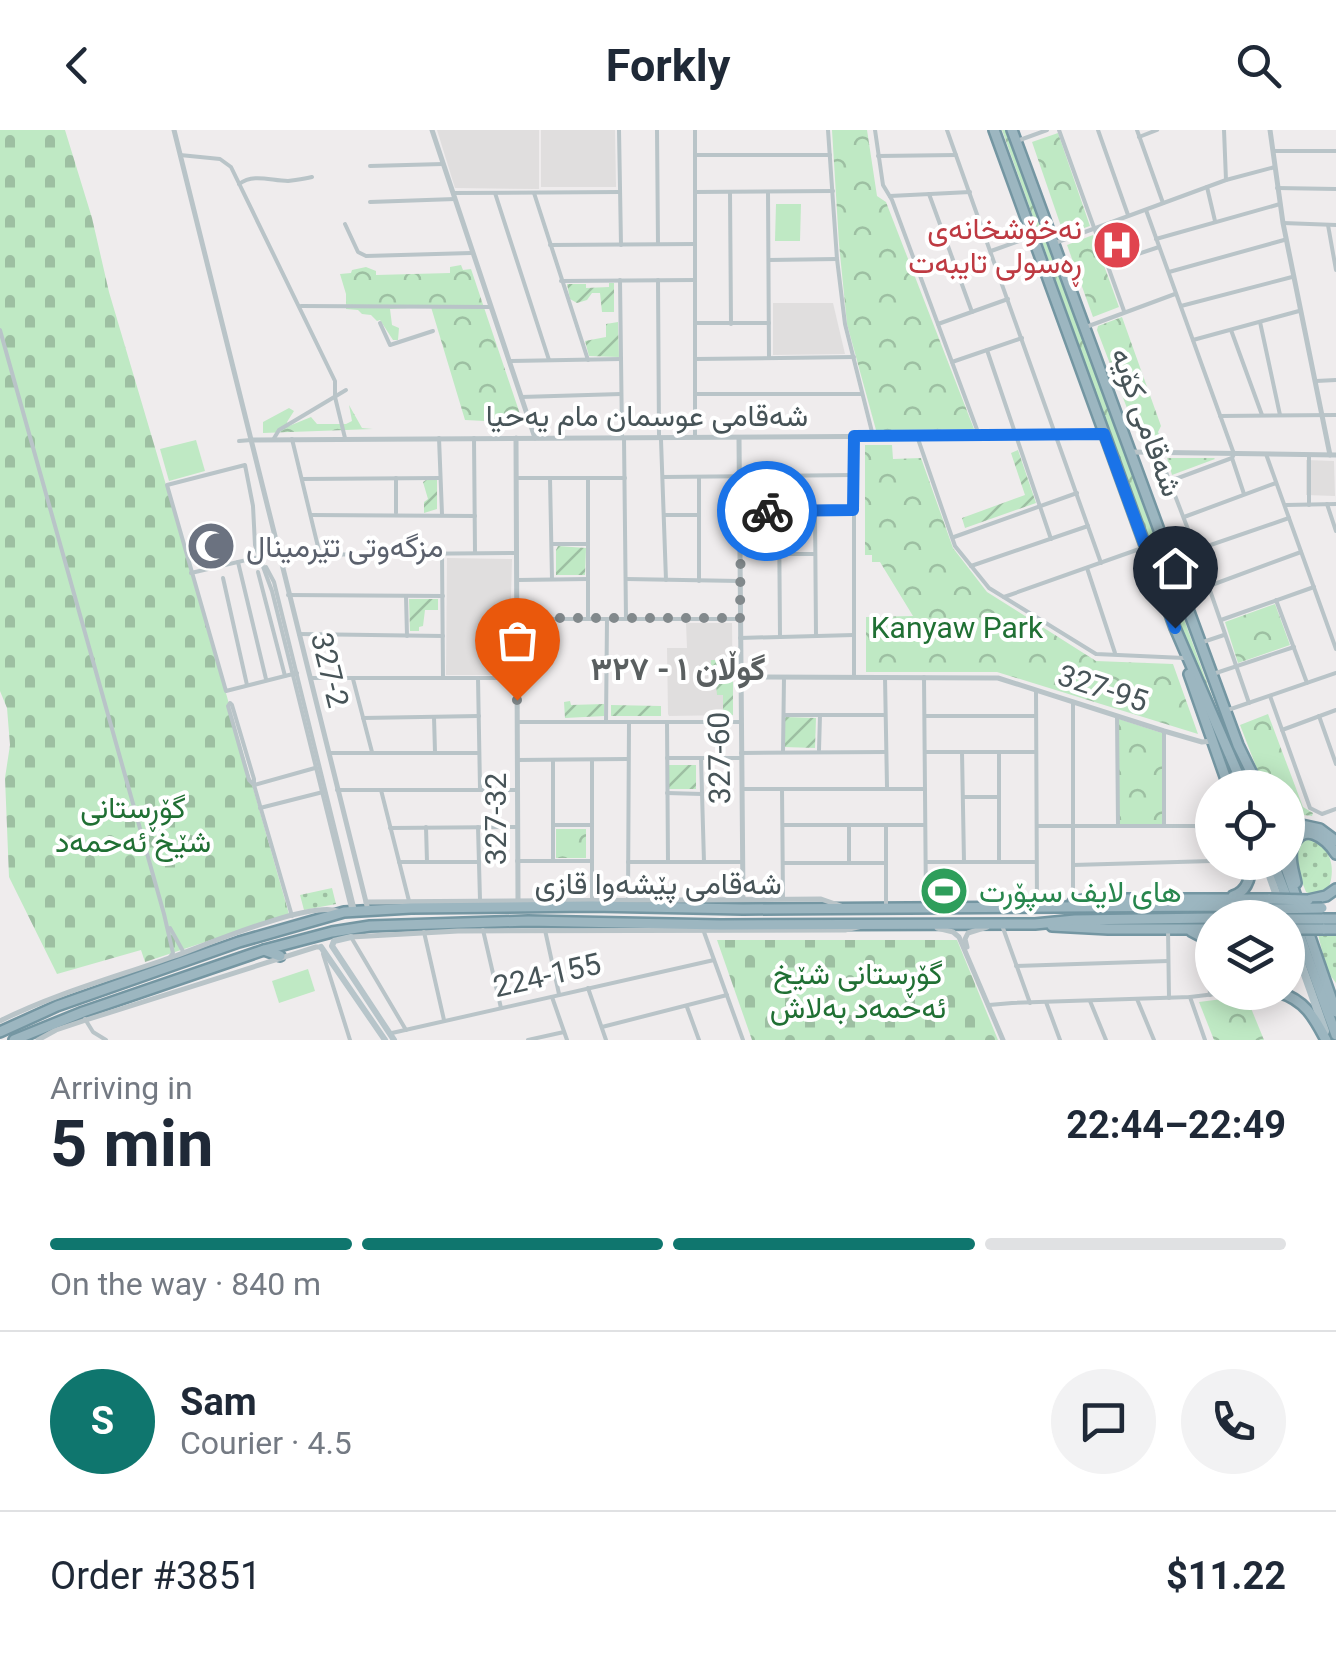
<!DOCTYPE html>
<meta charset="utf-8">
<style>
:root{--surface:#fff;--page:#f2f2f3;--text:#1f2937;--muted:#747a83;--line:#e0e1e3;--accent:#0f766e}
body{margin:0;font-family:Roboto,Vazirmatn,sans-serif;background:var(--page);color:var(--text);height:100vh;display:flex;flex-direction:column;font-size:38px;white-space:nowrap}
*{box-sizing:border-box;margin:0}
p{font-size:32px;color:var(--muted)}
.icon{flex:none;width:55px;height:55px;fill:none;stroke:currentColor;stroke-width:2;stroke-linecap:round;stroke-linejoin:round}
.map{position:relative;height:910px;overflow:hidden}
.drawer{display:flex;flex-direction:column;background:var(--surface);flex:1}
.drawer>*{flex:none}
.fabs{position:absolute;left:1195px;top:640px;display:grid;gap:20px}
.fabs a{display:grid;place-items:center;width:110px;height:110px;border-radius:50%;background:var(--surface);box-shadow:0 5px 25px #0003;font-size:50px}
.pin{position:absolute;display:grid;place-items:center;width:85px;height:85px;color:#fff;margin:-102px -42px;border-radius:50% 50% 50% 0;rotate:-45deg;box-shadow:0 0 10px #0007}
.pin .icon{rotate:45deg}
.courier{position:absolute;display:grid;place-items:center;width:100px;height:100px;margin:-50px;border:8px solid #1a73e8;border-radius:50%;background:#fff;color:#222;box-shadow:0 2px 12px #0007}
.headline em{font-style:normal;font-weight:700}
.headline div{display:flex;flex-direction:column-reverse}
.headline{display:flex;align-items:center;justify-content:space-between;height:170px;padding:0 50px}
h1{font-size:65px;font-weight:700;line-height:75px}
.bar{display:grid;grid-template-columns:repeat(4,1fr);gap:15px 10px;align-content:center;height:120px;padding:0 50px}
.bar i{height:12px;border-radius:8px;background:var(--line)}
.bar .current{background:var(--accent)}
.bar p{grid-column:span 4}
.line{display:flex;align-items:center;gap:25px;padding:0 50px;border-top:2px solid var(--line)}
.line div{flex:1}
.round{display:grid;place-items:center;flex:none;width:105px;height:105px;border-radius:52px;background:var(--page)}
header{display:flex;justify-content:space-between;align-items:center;height:130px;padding:0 50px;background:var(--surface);font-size:45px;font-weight:700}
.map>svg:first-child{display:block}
.education{fill:#e0dede}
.grass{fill:url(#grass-dots)}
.forest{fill:url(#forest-crowns)}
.cemetery{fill:url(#cemetery-stones)}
.garden{fill:url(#garden-furrows)}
.pitch{fill:#bfe9c4}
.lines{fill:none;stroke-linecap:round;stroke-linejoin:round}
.trunk-casing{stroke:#7496a2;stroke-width:14}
.minor{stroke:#b9c4c8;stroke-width:4}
.tertiary{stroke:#b9c4c8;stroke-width:5}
.secondary{stroke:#b7c5ca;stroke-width:6}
.primary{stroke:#afc2c9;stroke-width:8}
.trunk{stroke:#9cb6c0;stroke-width:9}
.trunk-bridge-casing{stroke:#7496a2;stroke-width:14;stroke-linecap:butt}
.trunk-bridge{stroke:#9cb6c0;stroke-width:9}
.done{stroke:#82898c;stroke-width:10;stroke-dasharray:0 18}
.route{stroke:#1a73e8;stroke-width:12}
.labels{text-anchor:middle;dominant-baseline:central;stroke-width:8;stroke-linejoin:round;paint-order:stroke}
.health-label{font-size:30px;fill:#be3a42;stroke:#fff;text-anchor:end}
.street-label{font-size:30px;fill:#475458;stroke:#fff}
.worship-label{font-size:30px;fill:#5b616d;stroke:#fff;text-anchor:start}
.park-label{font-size:30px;fill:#207034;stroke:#fff}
.leisure-label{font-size:30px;fill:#27864d;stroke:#fff;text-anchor:start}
.neighbourhood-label{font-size:32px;font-weight:bold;fill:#5a5f60;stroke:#fff}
</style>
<header><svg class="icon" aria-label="back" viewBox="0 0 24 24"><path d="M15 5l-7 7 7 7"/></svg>Forkly<svg class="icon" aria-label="search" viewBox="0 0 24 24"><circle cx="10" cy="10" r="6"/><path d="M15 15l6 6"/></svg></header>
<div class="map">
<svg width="1336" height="910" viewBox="0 0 1336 910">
<defs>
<pattern id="grass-dots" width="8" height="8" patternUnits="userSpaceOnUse" patternTransform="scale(2.5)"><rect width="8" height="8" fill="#bfe9c4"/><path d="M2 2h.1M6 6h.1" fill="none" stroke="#9dbfa2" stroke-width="1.8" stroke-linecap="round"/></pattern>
<pattern id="forest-crowns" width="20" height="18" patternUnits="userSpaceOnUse" patternTransform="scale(2.5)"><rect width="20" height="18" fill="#bfe9c4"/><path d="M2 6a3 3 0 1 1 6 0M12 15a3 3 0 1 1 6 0" fill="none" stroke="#9dbfa2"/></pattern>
<pattern id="cemetery-stones" width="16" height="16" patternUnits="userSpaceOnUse" patternTransform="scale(2.5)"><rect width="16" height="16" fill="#bfe9c4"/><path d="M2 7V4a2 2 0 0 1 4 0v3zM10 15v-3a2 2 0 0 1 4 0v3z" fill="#9dbfa2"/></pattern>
<pattern id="garden-furrows" width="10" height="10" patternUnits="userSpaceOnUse" patternTransform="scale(2.5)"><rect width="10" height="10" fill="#bfe9c4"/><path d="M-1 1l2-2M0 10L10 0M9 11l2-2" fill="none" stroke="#9dbfa2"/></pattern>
</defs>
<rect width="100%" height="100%" fill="#efeced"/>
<g class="education">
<polygon points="437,0 539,0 539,59 455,58"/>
<polygon points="541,0 615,0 616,57 541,57"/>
<polygon points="773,173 833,173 845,224 773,225"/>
<polygon points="1306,330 1334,331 1335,366 1306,365"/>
<polygon points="447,428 512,429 509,545 446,545"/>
<polygon points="686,493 732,493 733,585 669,586 668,584 667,518 687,518"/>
</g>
<g class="grass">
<path d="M1314,708C1332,721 1336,740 1328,760L1312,765L1306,762C1300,745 1291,728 1303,711Z"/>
<polygon points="332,758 336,774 304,780 300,765"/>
<polygon points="1318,804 1336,804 1336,853 1327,841"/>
</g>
<g class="forest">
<polygon points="832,0 867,0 877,66 886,72 974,299 876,300 847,194 839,114"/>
<polygon points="1002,0 1007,0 1227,608 1192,526 1141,389"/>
<polygon points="1058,3 1090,96 1064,105 1032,12"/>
<polygon points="1093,105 1119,177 1093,187 1067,115"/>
<polygon points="461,135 463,140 471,139 523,293 465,290 431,177 390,179 392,195 399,198 398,210 393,210 380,190 377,191 371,185 362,184 358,180 346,179 346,164 340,144 351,143 352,140 366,137 376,141 376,145 450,143 450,137"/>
<polygon points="1122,187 1161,296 1158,302 1160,307 1164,308 1165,314 1140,312 1097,200 1098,196"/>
<polygon points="349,275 362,298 373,299 263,303 263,292 289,278 294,281 287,292 289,296 311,287 317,294 346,294 352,291"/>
<polygon points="865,315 892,315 893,329 921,328 953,418 987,462 1096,531 1173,534 1198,604 997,542 866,542 866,487 913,486 880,432 872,432 872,425 865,425"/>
<polygon points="1167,328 1214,328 1215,329 1172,345"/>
<polygon points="1275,474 1290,515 1238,533 1225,492"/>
<polygon points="1268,584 1303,677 1313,683 1312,686 1288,683 1288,658 1264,657 1240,595"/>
<polygon points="1119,589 1162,603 1163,694 1119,694"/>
<rect x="556" y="699" width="30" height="29"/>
<polygon points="1246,866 1264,910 1214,910 1199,872"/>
</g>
<g class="cemetery">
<polygon points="0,0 65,0 92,88 109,162 182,409 289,784 145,832 141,820 57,844 9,747 5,648 10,615 7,578 0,561"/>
<polygon points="717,810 957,810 998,910 752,910"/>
</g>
<g class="garden">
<polygon points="609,153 614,153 614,182 602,182 600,163 592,163 587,170 577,173 570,169 567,154 586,154 586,158 609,157"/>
<polygon points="618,192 619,227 589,226 585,211 606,207 606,194"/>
<polygon points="1018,320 1036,373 965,398 962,388 1025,365 1011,323"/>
<polygon points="426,350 437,350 437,379 424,383 424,372 428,369 423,352"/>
<polygon points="558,416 586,418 585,445 556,445 556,420"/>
<polygon points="409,469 438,469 438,480 425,480 423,496 419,497 419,501 410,501"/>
<polygon points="711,530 733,530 733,585 723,586 723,565 717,565 716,554 711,554"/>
<polygon points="570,571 571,575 604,574 604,586 565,588 564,572"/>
<polygon points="611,575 661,576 661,586 611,586"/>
<polygon points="785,587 816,588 815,618 784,617"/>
<rect x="669" y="635" width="27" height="24"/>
</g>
<g class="pitch">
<polygon points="776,74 801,74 800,111 775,111"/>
<polygon points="196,310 205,341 169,351 160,319"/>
<polygon points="308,839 315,861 279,873 272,851"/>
</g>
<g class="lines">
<g class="trunk-casing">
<g id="trunk">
<polyline points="994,0 1175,498 1244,658"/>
<polyline points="1012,0 1238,615 1259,658"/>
<polyline points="1189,544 1229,658"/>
<polyline points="1288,692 1320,699 1336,711"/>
<polyline points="1273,732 1290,776"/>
<polyline points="1284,732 1336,882"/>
<path d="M1296,753C1294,742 1289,730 1292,719C1301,690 1326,707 1336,724"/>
<path d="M1233,766C1248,761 1251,747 1251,732"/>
<polyline points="1308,770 1326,766 1336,759"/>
<polyline points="1073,772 1089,769 1270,769"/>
<polyline points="1322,789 1336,789"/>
<polyline points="1296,795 1336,905"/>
<polyline points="1052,796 1108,799 1212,799"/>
<polyline points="1323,799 1336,799"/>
<polyline points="1191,801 1212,812"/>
<polyline points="264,820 280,826"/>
<path d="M1288,850C1301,838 1296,825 1293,809"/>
<path d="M1278,862C1305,870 1314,887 1326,910"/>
<polyline points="0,902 57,876 239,812 344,782 411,778 592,776 743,779 1223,776 1270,779"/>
<polyline points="14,910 83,882 264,820 332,802 370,796 528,791 720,795 1035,794 1075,790 1212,788"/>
</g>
</g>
<g class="minor">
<polyline points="619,0 621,115"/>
<polyline points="657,0 658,114"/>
<polyline points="695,0 695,305"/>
<polyline points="828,0 837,129 845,194 873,306"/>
<polyline points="875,0 883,55 892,70 979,305"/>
<polyline points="947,0 1101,433"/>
<polyline points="1059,0 1124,181"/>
<polyline points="1098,0 1128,85"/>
<polyline points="1137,0 1163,73"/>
<polyline points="1224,0 1226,50"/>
<polyline points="1139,7 1157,0"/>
<polyline points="1017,11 1047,0"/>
<polyline points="1273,21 1336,21"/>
<polyline points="180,25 220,29 231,37 335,251 335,267 345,308"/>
<polyline points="695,25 830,25"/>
<polyline points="878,26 956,25"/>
<polyline points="370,36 443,34"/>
<path d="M239,54C254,43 271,51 288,51C296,50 304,49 312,47"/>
<polyline points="1207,57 1215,91"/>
<polyline points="1277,58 1336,59"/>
<polyline points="695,62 833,61"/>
<polyline points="730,62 731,194"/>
<polyline points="768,62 769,228"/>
<polyline points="453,63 620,62"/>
<polyline points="495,63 549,230"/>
<polyline points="534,63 588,230"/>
<polyline points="929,64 972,182"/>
<polyline points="890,66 970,62"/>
<polyline points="370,72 455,69"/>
<polyline points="1146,80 1234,324 1232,328 1170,351"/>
<polyline points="1283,93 1336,95"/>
<polyline points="345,94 358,122 366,126 471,123"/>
<polyline points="1328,95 1336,140"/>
<polyline points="946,109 982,97"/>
<polyline points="1156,109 1280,74"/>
<polyline points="1055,113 1226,50 1275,37"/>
<polyline points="550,115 695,114"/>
<polyline points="991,121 1033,106"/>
<polyline points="769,130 837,129"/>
<polyline points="1108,134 1159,117"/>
<polyline points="1169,142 1284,110"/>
<polyline points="620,150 622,307"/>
<polyline points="658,150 659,305"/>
<polyline points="561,151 695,150"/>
<polyline points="301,176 491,177"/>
<polyline points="1181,176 1292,147"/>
<polyline points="1260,192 1280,285"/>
<polyline points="380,193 390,215 433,201"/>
<polyline points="695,193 769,193"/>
<polyline points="938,194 1008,169"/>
<polyline points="1086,197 1175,164"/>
<polyline points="0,200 164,784 173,823 170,827"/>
<polyline points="1231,200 1262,285"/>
<polyline points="1193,210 1299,181"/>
<polyline points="987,220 1051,409"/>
<polyline points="695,229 854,227"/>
<polyline points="511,231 621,229"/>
<polyline points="952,232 1022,208"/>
<polyline points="1316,251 1336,250"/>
<polyline points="695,264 861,264"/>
<polyline points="521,267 621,264"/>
<polyline points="1220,286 1336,285"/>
<polyline points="854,306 854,546"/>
<polyline points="917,306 955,416 989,458 1096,524 1184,528"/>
<polyline points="439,308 442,384"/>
<polyline points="474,308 475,423"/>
<polyline points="624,308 626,489"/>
<polyline points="292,309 320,425"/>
<polyline points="273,310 279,300 346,260"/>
<polyline points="661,310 666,450"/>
<polyline points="239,311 251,310"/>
<polyline points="1159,324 1196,420 1249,573"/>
<polyline points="1266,324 1336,519"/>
<polyline points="1232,328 1244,364"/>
<polyline points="663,347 853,345"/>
<polyline points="699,347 699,451"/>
<polyline points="396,348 396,383"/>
<polyline points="516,348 625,348"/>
<polyline points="550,348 552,449"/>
<polyline points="588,348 588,488"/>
<polyline points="302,349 440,348"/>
<polyline points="1327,374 1336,401"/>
<polyline points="1286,375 1336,374"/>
<polyline points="1309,375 1309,325"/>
<polyline points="779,381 780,507"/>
<polyline points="815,381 816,506"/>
<polyline points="741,382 853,381"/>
<polyline points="311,385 475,386"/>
<polyline points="664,385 699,385"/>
<polyline points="1184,387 1276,353"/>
<polyline points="954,407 1077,363"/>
<polyline points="552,414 587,414"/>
<polyline points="1196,420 1289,388"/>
<polyline points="442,424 443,548"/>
<polyline points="779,424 815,424"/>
<polyline points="281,425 516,423"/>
<polyline points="238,432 266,549"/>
<polyline points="971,436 1088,396"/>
<polyline points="266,437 274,452 355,781"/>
<polyline points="1087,438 1115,523"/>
<polyline points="258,442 285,546"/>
<polyline points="191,443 259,427"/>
<polyline points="1178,446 1202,438"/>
<polyline points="223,448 247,555"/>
<polyline points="626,449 740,451"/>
<polyline points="518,450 588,449"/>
<polyline points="1209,456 1301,422"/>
<polyline points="288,465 443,466"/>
<polyline points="406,466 407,506"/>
<polyline points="1004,467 1145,417"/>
<polyline points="1276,470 1307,553"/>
<polyline points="516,489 740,489"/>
<polyline points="1221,490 1314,457"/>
<polyline points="299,504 443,506"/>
<polyline points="740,508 854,505"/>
<polyline points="1200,513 1224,505"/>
<polyline points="297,543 285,546 226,561 167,355 245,335 253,376 255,415 272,461 351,778"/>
<polyline points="1213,544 1294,517"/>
<polyline points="885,547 887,657"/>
<polyline points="924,547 926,777"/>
<polyline points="311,548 517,548"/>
<polyline points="478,548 480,658"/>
<polyline points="353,549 372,622"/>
<polyline points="1036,560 1037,775"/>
<polyline points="1270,566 1310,678 1322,684 1336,679"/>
<polygon points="230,573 232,575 254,649 254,655 249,650 228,576"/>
<polyline points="1073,573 1073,772"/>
<polyline points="1225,581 1336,543"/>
<polyline points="784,585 884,585"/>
<polyline points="926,586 1036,586"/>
<polyline points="1117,586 1118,695"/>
<polyline points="1319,586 1336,634"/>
<polyline points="434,587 435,622"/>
<polyline points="363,588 479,586"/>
<polyline points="517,592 741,592"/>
<polyline points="606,592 607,489"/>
<polyline points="667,592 668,732"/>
<polyline points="1282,600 1336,580"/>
<polyline points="1164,601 1164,696"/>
<polyline points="819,620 820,585"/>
<polyline points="783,622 784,547"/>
<polyline points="925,622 1035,622"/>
<polyline points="962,622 964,732"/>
<polyline points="329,623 479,623"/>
<polyline points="741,623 886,622"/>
<polyline points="667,628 741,628"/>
<polyline points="701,628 704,732"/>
<polyline points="517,630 627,629"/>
<polyline points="553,630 553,731"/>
<polyline points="592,630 592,770"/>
<polyline points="742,659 925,659"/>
<polyline points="782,659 783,769"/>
<polyline points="337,660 517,660"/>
<polyline points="381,660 409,771"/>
<polyline points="667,663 702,664"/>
<polyline points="963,667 998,667"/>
<polyline points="260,678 323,662"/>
<polyline points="553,695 592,695"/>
<polyline points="783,695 925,695"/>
<polyline points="886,695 886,775"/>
<polyline points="1038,696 1196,696 1212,692"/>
<polyline points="1196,696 1210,731"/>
<polyline points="426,697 427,732"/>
<polyline points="478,697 480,770"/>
<polyline points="390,698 516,697"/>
<polyline points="517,731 592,731"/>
<polyline points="399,732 479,732"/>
<polyline points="628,732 743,732"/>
<polyline points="926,732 1036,732"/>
<polyline points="999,732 999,622"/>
<polyline points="783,733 886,733"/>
<polyline points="849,733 849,695"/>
<polyline points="1073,735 1212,731"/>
<polyline points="628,770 629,592"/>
<polyline points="292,786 254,655 315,638"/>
<polyline points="170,798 184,823"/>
<polyline points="1003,798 1030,873"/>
<polyline points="1168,799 1169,868"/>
<polyline points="483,800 501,878"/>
<polyline points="545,800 559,864"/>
<polyline points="424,802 444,890"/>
<polyline points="704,802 743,910"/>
<polyline points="351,807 406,900"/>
<polyline points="323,824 350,910"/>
<polyline points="1208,827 1210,865"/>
<polyline points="1016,836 1168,831"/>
<polyline points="588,858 606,910"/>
<polyline points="552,867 567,910"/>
<polyline points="1190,867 1205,910"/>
<polyline points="1137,869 1154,910"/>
<polyline points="1090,871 1106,910"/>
<polyline points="1046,872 1060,910"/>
<polyline points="989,875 1012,873 1190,867 1232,862"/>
<polyline points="687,877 699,910"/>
<polyline points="85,889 93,902 106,910"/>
<polyline points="602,897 727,865"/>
<polyline points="392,903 714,830"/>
<polyline points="528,910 564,902"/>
</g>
<g class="tertiary">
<polyline points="174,0 368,780"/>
<polyline points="432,0 535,308"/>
<polyline points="1270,0 1283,93 1330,325"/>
<polyline points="516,308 518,770"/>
<polyline points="739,308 743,769"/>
<polyline points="251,310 1104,305"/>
<polyline points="1131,322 1336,325"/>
<polyline points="740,547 998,548 1164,601 1202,612 1212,611"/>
<polyline points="366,772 821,769 841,776"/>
<polyline points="937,798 953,802 959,807 1003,910"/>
<polyline points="351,807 458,801 845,800 862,796"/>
<polyline points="967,817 965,809 968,803 987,797"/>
<path d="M0,891C56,863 116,847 175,826C208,814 309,771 338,781"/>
<polyline points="38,910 56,900 86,890 316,817 321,817"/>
</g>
<g class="secondary">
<polyline points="351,807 334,811 332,816 394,910"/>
<polyline points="321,817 385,910"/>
</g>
<g class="primary">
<polyline points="1265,732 1285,788"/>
<polyline points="1298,825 1325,901"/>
</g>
<use href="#trunk" class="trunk"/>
<g class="trunk-bridge-casing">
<g id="trunk-bridge">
<polyline points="1270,769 1308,770"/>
<polyline points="1270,779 1322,778"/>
<polyline points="1288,789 1322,789"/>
<polyline points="1288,799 1323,799"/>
</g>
</g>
<use href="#trunk-bridge" class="trunk-bridge"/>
</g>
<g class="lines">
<polyline class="done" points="517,570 516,488 740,488 741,382 767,381"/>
<polyline class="route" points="767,381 853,380 854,306 1104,304 1175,498"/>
</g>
<defs>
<g id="hospital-disc" transform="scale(2.5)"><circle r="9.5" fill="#e0444e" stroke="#fff"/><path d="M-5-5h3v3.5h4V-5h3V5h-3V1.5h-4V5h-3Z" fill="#fff"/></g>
<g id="mosque-disc" transform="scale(2.5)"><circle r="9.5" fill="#6b7280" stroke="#fff"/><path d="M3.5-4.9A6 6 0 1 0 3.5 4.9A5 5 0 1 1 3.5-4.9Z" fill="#fff"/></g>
<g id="stadium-disc" transform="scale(2.5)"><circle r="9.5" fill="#2e9e5b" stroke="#fff"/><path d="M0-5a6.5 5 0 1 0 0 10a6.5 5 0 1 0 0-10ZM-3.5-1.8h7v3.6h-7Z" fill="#fff"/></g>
</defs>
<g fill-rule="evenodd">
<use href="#hospital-disc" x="1117" y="115"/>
<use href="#mosque-disc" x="211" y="416"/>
<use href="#stadium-disc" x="944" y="761"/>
</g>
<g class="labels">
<g class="health-label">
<text x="1082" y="98">نەخۆشخانەی<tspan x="1082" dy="34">ڕەسولی تایبەت</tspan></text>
</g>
<g class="street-label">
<text x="647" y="285">شەقامی عوسمان مام یەحیا</text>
<text transform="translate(1147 292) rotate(70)">شەقامی کۆیە</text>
<text transform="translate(330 540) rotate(76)">327-2</text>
<text transform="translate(1103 558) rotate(18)">327-95</text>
<text transform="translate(719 628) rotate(-91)">327-60</text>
<text transform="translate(495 689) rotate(-90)">327-32</text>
<text x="658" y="753">شەقامی پێشەوا قازی</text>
<text transform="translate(547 845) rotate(-13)">224-155</text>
</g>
<g class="worship-label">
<text x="246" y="416">مزگەوتی تێرمینال</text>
</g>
<g class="park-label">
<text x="957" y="497">Kanyaw Park</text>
<text x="133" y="677">گۆڕستانی<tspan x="133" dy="34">شێخ ئەحمەد</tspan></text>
<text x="858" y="843">گۆڕستانی شێخ<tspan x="858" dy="34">ئەحمەد بەلاش</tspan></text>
</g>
<g class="leisure-label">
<text x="979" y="761">های لایف سپۆرت</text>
</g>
<g class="neighbourhood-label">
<text x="678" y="539">گوڵان ١ - ٣٢٧</text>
</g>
</g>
</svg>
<div class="fabs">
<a><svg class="icon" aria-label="locate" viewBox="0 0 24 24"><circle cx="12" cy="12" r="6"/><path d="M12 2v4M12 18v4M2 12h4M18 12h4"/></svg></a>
<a><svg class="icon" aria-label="layers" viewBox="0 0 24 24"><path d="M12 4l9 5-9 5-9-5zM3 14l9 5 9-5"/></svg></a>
</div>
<div class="pin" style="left:517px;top:570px;background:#ea580c"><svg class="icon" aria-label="bag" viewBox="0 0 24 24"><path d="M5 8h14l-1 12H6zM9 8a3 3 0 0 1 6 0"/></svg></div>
<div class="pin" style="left:1175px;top:498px;background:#1f2937"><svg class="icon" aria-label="home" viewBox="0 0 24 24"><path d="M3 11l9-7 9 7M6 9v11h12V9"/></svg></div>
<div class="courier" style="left:767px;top:381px"><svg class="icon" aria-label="bike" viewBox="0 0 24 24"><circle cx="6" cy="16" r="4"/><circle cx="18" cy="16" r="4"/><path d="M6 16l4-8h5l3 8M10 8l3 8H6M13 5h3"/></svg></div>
</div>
<section class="drawer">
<div class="headline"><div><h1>5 min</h1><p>Arriving in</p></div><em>22:44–22:49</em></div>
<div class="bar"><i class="current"></i><i class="current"></i><i class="current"></i><i></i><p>On the way · 840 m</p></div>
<div class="line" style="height:180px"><b class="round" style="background:var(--accent);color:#fff">S</b><div><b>Sam</b><p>Courier · 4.5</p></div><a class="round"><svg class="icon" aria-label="chat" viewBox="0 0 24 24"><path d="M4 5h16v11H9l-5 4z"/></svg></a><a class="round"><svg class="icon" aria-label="phone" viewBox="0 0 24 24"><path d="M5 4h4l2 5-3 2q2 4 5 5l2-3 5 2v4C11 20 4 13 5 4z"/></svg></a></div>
<div class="line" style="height:130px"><div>Order #3851</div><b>$11.22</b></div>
</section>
